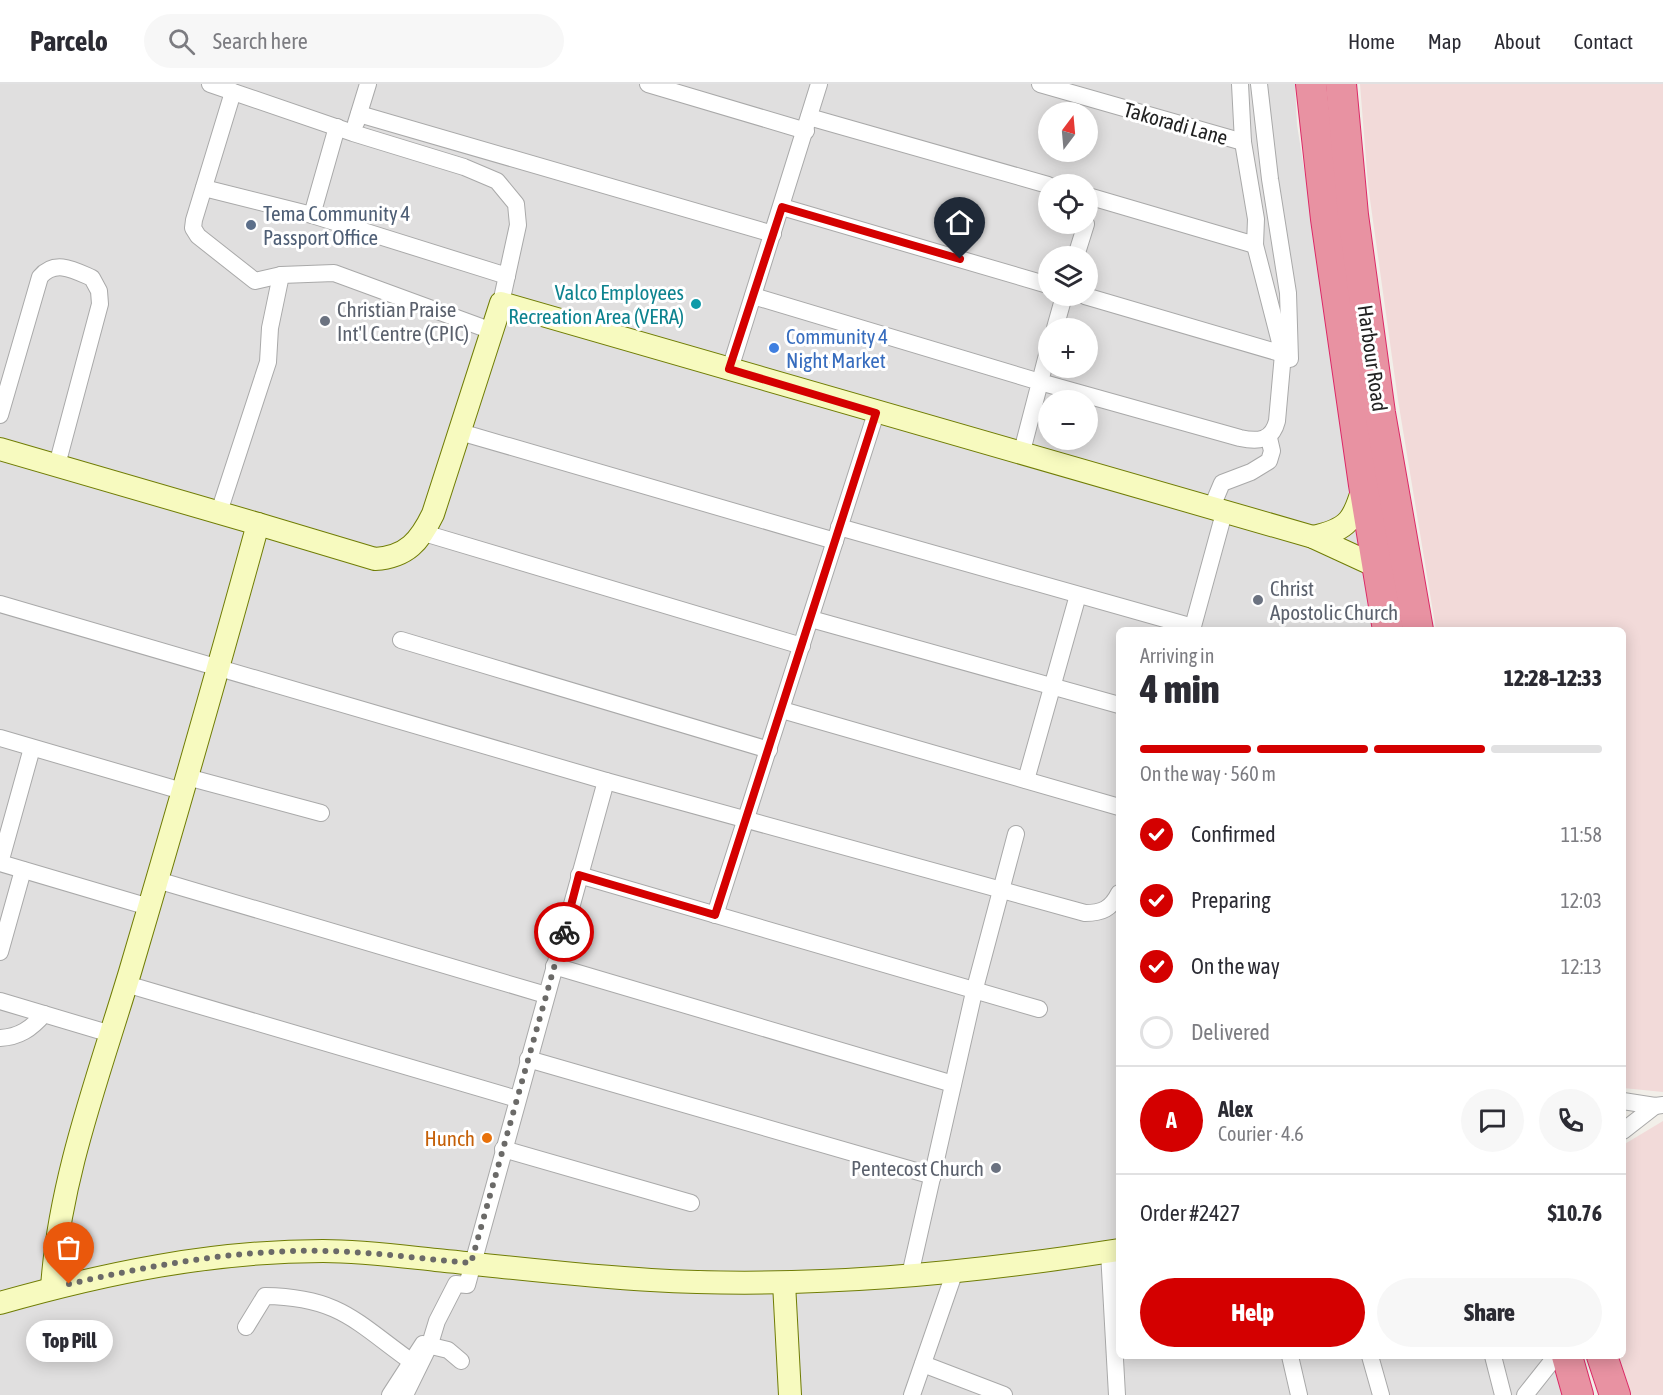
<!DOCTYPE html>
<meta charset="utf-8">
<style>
:root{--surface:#fff;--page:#f7f7f7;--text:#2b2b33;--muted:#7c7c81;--line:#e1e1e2;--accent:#d40000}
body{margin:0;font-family:"Asap Condensed",sans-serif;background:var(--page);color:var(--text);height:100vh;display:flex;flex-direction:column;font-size:22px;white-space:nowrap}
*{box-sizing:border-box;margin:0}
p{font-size:20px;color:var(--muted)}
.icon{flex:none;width:33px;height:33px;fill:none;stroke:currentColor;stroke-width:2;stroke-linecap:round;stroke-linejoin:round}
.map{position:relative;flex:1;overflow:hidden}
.sheet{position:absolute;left:1116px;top:543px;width:510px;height:732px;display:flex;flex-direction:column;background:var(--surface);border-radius:9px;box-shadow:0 3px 15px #0003}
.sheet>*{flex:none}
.needle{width:39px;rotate:16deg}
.buttons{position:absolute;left:1038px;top:18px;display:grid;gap:12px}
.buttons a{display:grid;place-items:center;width:60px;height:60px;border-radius:50%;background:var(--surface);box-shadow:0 3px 15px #0003;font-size:30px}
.pin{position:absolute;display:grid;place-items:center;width:51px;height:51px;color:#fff;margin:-62px -26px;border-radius:50% 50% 50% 0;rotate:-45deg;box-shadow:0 0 6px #0007}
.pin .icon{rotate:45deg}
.courier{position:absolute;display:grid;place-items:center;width:60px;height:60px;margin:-30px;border:4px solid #d40000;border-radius:50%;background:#fff;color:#222;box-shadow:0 2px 8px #0007}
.bubble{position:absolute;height:42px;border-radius:21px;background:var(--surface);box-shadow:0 3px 15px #0003;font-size:20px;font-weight:800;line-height:42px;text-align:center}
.head em{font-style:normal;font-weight:800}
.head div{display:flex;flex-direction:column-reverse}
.head{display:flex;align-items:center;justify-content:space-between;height:102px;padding:0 24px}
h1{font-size:39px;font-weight:800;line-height:45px}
.bar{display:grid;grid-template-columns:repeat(4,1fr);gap:9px 6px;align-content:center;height:72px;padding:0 24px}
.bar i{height:8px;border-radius:4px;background:var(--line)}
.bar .active{background:var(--accent)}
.bar p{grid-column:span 4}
.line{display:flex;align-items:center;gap:15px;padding:0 24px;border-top:2px solid var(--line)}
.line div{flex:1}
.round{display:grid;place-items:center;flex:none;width:63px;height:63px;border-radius:32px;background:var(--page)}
ol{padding:0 24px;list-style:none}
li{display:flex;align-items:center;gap:18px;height:66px}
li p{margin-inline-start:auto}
li .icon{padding:6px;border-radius:50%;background:var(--accent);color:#fff;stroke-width:4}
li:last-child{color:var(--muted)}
li i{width:33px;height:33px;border:3px solid var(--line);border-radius:50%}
.cta{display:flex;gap:12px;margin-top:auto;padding:12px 24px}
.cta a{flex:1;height:69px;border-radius:36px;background:var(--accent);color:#fff;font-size:24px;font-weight:800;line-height:69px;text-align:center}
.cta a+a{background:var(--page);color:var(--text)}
header{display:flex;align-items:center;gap:36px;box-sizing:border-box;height:84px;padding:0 30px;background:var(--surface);border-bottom:2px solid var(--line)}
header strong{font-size:28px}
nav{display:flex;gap:33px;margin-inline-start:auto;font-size:21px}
.search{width:420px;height:54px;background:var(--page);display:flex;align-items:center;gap:15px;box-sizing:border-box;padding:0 21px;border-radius:33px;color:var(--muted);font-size:22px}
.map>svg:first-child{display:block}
.residential{fill:#e0dfdf;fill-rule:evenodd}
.commercial{fill:#f2dad9}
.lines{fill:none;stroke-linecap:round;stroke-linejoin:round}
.street-casing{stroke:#a9a9a9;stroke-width:18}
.secondary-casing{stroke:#707d05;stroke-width:24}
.highway-casing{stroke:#dc2a67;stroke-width:32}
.street{stroke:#fff;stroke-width:16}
.secondary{stroke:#f7fabf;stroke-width:22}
.highway{stroke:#e892a2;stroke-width:30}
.done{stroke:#6b6a68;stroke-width:6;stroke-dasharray:0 10.8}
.route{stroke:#d40000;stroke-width:8}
.service-dot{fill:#5c6f8a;stroke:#fff;stroke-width:2}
.culture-dot{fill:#0f9aa8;stroke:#fff;stroke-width:2}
.worship-dot{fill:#6b7280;stroke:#fff;stroke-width:2}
.shop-dot{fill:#3f7fe0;stroke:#fff;stroke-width:2}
.food-dot{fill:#e8710a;stroke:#fff;stroke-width:2}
.labels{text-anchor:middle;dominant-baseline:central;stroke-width:6;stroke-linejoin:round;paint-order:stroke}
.street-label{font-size:21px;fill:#222;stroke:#fff}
.service-label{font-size:21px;fill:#4e5e75;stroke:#fff;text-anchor:start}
.culture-label{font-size:21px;fill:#0d838f;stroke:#fff;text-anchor:end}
.worship-label{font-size:21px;fill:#5b616d;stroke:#fff;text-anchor:start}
.shop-label{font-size:21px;fill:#366cbe;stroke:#fff;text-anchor:start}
.food-label{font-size:21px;fill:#c56008;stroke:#fff;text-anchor:end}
</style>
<header>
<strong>Parcelo</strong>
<div class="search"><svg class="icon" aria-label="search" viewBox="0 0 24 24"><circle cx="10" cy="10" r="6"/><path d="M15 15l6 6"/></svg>Search here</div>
<nav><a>Home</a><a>Map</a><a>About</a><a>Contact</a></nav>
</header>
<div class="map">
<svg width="1663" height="1311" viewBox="0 0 1663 1311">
<rect width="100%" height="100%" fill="#f2efe9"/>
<path class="residential" d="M0,0H1295L1297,41L1378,546H1119V1272H1559L1570,1311H0ZM1048,28H1088V68H1048ZM1048,100H1088V140H1048ZM1048,172H1088V212H1048ZM1048,244H1088V284H1048ZM1048,316H1088V356H1048Z"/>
<g class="commercial">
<polygon points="1360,0 1663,0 1663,1008 1623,1004 1623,546 1436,546 1398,316 1368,101"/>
<polygon points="1663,1037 1663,1311 1622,1311 1610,1272 1623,1272 1623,1061"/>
</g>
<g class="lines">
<g class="street-casing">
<g id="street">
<polyline points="210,0 353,49 464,83 497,97 516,120 518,141 501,219"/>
<polyline points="648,0 806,47"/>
<polyline points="1040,0 1243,58"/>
<polyline points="1259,0 1270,95 1288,209 1290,275"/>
<polyline points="233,8 194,136 193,144 198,152 255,197 281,191 334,189 492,247"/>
<polyline points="359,30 773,150"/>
<polyline points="809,33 1048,101"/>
<polyline points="356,39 368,0"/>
<polyline points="337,43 312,131 507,192"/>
<polyline points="204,104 312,131"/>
<polyline points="1088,112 1255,161 1256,135 1243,58 1240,0"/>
<polyline points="782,123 1048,201"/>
<polyline points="1076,172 1086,140"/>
<polyline points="753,212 1040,298 1021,371"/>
<polyline points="1085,212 1283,270"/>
<polyline points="1055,244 1064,212"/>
<path d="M1048,267L1040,298L1240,354C1258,358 1272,357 1277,337L1283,270L1255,161"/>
<polyline points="730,285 819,0"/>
<path d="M0,331L40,193C55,175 74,186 92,194L99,207L100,220L57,381"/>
<polyline points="460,348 835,457"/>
<polyline points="1211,425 1222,399 1251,388 1269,377 1272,367 1269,354"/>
<polyline points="219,428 268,278 270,244 281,191"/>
<polyline points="839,443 1193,543"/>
<polyline points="424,449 802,562"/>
<path d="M0,520L606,697L1085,829C1102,829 1111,825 1119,809"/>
<polyline points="811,535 1119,621"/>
<polyline points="1192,546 1224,429"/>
<polyline points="401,556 769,666"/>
<polyline points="782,626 1119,723"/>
<polyline points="0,654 182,707"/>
<polyline points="187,693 321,729"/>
<polyline points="1026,696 1078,511"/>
<polyline points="0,779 149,823"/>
<polyline points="0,779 32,664"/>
<polyline points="579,791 1039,925"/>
<polyline points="157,796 546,911"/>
<polyline points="715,831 876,329"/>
<polyline points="0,868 23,786"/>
<polyline points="554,882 953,1000"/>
<polyline points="126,900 517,1015"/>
<polyline points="0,917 111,950"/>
<path d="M0,954C19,953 31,945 44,930"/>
<polyline points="528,975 933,1092"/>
<polyline points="1623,1017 1655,1022 1663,1021"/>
<polyline points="1623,1047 1655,1022"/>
<polyline points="503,1065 691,1119"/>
<polyline points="1109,1168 1117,1311"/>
<polyline points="910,1191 974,908 1016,750"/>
<path d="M246,1243L265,1212C339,1213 356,1238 412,1278"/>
<polyline points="1290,1272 1299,1311"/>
<polyline points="1370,1272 1381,1311"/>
<polyline points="1493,1272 1503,1311"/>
<polyline points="923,1280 1004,1311"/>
<polyline points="390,1311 423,1260 448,1266 461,1277"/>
<polyline points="405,1311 430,1260 437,1237 456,1200 467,1201 606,697"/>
<polyline points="912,1311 955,1187"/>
<polyline points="1525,1311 1556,1272"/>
</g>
</g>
<g class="secondary-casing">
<g id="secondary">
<path d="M0,365L258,440C217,590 174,739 130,888C99,991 59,1096 52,1204"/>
<path d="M258,440L375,475C407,473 420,457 433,430L501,219L1313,453L1376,482"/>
<path d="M1313,453C1350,445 1353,436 1364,401"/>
<polyline points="784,1199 790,1311"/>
<path d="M0,1219C106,1189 212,1167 323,1167C361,1167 399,1172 436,1176C508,1183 579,1192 651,1196C807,1205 964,1190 1119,1166"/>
</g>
</g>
<g class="highway-casing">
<g id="highway">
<polyline points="1311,0 1326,135 1364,401 1388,546"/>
<polyline points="1341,0 1353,131 1380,329 1418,546"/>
<polyline points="1567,1272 1578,1311"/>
<polyline points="1602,1272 1615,1311"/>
</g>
</g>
<use href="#street" class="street"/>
<use href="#secondary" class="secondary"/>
<use href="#highway" class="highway"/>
</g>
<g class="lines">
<path class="done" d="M69,1200C154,1181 238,1165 326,1167C374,1168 423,1175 471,1179L564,848"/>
<polyline class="route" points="564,848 579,791 715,831 876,329 729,285 782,123 960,175"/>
</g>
<circle class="service-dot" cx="251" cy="141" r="6"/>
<circle class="culture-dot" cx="696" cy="220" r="6"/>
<g class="worship-dot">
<circle cx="325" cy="237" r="6"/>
<circle cx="1258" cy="516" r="6"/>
<circle cx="996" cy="1084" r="6"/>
</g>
<circle class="shop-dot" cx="774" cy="264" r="6"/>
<circle class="food-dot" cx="487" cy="1054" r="6"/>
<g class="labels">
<g class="street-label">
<text transform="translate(1176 39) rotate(16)">Takoradi Lane</text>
<text transform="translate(1373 274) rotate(82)">Harbour Road</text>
</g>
<g class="service-label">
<text x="263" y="129">Tema Community 4<tspan x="263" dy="24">Passport Office</tspan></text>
</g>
<g class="culture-label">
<text x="684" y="208">Valco Employees<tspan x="684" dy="24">Recreation Area (VERA)</tspan></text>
</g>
<g class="worship-label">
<text x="337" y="225">Christian Praise<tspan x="337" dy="24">Int'l Centre (CPIC)</tspan></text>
<text x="1270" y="504">Christ<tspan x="1270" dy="24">Apostolic Church</tspan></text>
<text x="984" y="1084" text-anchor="end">Pentecost Church</text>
</g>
<g class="shop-label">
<text x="786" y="252">Community 4<tspan x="786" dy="24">Night Market</tspan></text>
</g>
<g class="food-label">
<text x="475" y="1054">Hunch</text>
</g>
</g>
</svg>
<div class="buttons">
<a><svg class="needle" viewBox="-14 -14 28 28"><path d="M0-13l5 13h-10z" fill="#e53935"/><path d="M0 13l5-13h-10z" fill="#7c7c81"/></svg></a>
<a><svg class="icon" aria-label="locate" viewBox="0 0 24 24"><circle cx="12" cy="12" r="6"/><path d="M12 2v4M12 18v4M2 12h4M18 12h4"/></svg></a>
<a><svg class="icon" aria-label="layers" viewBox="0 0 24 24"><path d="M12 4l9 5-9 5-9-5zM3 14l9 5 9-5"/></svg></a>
<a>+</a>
<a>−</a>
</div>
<div class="pin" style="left:69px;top:1200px;background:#ea580c"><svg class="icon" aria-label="bag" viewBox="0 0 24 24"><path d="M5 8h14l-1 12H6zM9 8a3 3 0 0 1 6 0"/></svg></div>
<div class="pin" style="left:960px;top:175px;background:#1f2937"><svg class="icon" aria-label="home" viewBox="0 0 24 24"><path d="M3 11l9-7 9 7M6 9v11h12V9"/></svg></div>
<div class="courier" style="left:564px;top:848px"><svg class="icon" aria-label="bike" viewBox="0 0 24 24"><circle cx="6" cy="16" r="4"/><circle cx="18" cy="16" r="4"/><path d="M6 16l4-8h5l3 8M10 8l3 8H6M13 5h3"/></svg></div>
<div class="bubble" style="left:26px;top:1236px;width:87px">Top Pill</div>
<section class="sheet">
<div class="head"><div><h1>4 min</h1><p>Arriving in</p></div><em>12:28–12:33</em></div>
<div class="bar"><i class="active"></i><i class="active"></i><i class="active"></i><i></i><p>On the way · 560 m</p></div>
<ol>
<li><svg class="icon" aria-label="check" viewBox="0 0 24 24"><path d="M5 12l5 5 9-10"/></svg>Confirmed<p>11:58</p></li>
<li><svg class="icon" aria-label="check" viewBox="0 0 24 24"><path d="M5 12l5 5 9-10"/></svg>Preparing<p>12:03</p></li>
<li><svg class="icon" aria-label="check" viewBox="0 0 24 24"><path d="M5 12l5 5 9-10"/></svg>On the way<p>12:13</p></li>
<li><i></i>Delivered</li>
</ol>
<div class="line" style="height:108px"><b class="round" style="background:var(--accent);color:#fff">A</b><div><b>Alex</b><p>Courier · 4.6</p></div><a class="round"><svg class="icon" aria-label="chat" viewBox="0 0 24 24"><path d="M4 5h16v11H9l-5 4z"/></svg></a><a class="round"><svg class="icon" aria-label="phone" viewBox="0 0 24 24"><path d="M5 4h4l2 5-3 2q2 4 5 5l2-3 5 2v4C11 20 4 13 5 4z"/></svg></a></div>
<div class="line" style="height:78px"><div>Order #2427</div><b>$10.76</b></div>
<div class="cta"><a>Help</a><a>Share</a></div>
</section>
</div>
